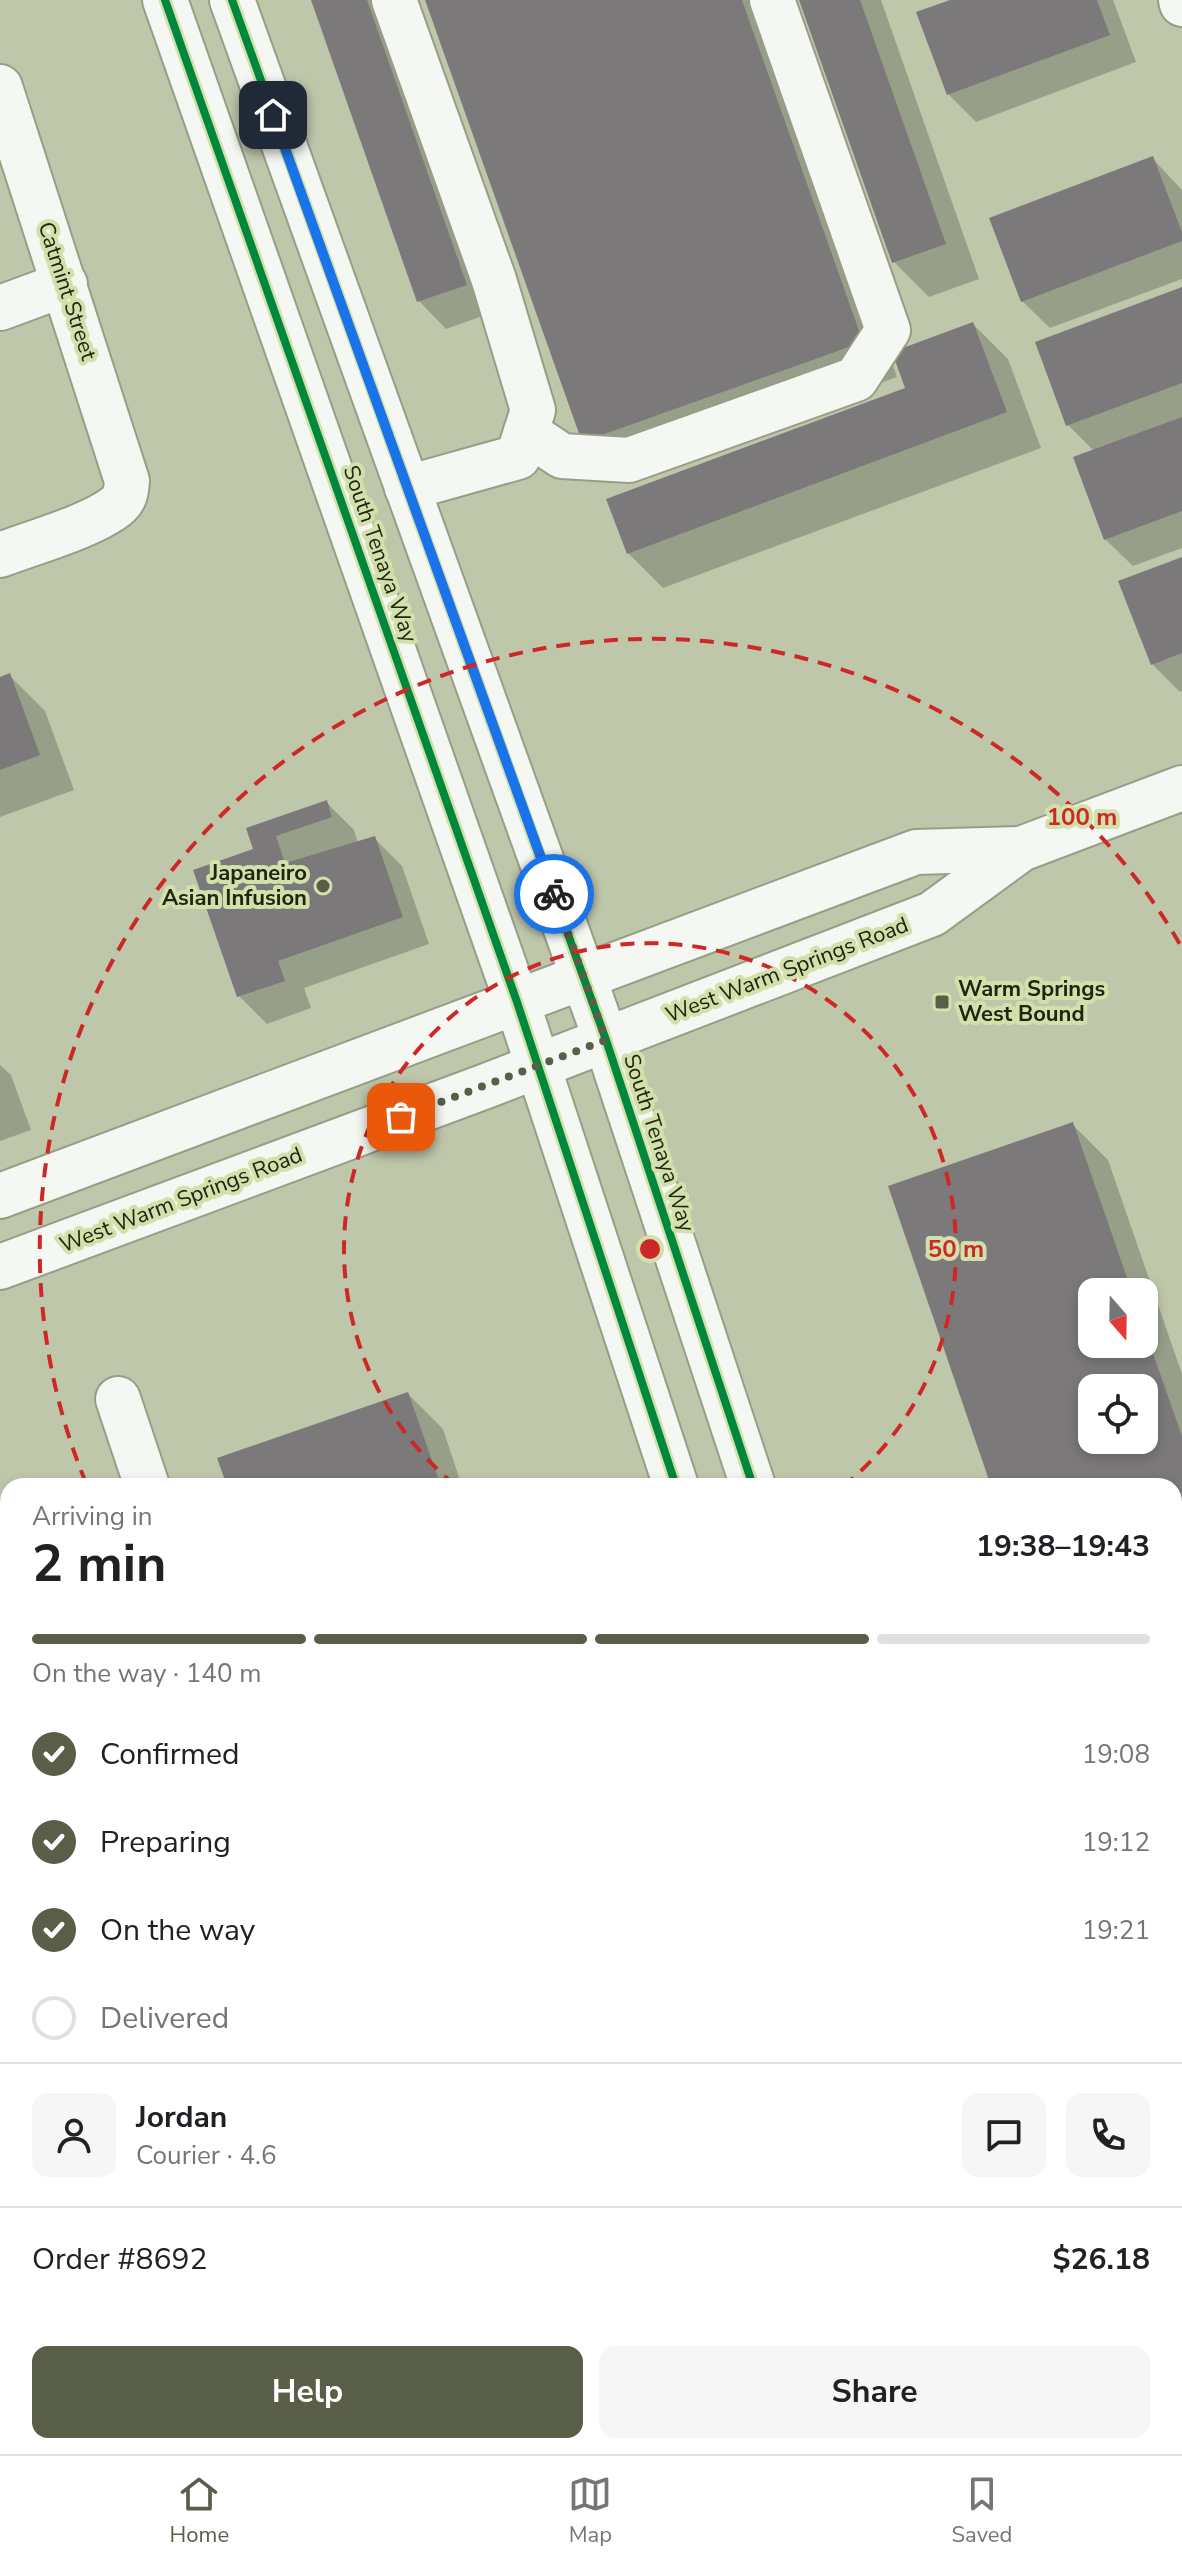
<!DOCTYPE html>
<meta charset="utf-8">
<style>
:root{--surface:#fff;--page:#f6f6f6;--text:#202124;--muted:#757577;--line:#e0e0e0;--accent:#585e47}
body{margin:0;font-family:"Nunito Sans",sans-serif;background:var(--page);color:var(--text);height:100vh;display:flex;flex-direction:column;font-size:30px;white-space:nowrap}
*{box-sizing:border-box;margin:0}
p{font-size:26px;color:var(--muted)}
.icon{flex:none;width:44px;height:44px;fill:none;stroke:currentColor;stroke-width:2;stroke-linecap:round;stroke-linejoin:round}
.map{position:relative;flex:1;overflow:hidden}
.details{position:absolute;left:0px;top:1478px;width:1182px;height:976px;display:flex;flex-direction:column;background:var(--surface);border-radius:24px 24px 0 0;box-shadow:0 4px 12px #0003}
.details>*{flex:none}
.needle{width:52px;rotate:160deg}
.fabs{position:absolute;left:1078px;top:1278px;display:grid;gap:16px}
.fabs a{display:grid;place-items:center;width:80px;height:80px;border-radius:16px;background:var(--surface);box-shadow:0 4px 12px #0003;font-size:40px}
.pin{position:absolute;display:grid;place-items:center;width:68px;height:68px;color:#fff;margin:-34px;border-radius:16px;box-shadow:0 4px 12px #0006}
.courier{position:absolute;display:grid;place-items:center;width:80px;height:80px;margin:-40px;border:6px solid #1a73e8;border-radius:50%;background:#fff;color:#222;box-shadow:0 2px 10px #0007}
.overview em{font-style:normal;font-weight:700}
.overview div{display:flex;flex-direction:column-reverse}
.overview{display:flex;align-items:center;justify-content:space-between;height:136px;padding:0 32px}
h1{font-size:52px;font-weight:700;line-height:60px}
.bar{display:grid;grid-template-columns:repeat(4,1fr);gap:12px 8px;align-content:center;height:96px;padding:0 32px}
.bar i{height:10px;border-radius:6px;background:var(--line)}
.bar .active{background:var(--accent)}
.bar p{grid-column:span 4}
.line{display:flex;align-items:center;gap:20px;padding:0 32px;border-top:2px solid var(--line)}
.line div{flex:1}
.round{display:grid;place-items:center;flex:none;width:84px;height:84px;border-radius:16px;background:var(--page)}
ol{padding:0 32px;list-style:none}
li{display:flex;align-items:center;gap:24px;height:88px}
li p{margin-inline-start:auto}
li .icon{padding:8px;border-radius:50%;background:var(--accent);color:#fff;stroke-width:4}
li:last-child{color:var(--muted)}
li i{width:44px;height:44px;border:4px solid var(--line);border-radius:50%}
.action{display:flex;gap:16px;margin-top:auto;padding:16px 32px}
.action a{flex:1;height:92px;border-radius:16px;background:var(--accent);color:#fff;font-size:32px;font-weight:700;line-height:92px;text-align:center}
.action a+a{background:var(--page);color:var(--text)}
.tab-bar{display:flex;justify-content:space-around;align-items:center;height:112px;border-top:2px solid var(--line);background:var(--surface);font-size:22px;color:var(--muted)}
.tab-bar a{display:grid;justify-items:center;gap:4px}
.tab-bar .active{color:var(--accent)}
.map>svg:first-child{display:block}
.shadow{fill:#0003;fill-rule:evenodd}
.building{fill:#7c797b;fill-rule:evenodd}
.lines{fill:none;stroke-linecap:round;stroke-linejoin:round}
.minor-casing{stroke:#979d87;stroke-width:48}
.major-casing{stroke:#979d87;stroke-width:48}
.minor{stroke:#f5f7f2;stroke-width:44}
.major{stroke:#f5f7f2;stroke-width:44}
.cycleway-casing{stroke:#d2e0ab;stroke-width:13}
.cycleway{stroke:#00873e;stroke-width:8}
.done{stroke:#585e47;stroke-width:8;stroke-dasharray:0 14.4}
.route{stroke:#1a73e8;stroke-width:10}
.ring{fill:none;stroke:#cd2827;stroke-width:4;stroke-dasharray:14 10}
.poi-dot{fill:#585e47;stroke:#d2e0ab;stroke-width:3}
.labels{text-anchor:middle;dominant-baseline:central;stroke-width:8;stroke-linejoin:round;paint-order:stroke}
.street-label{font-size:22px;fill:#202511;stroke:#d2e0ab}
.poi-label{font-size:22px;font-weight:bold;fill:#202511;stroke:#d2e0ab;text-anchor:end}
.centre{fill:#cd2827;stroke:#d2e0ab;stroke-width:4}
.ring-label{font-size:24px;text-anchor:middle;font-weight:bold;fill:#cd2827;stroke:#d2e0ab;stroke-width:8;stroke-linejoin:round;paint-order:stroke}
</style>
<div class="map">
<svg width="1182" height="2454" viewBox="0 0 1182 2454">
<rect width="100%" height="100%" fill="#bfc7ab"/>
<g class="shadow">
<polygon points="313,0 384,0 494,312 446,329 419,301"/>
<polygon points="427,0 763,0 897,377 619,476 584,441"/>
<polygon points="801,0 881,0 979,279 929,297 894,262"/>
<polygon points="956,0 1113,0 1136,62 976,122 948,94"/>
<polygon points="1153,159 1182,190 1182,279 1050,328 1022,301"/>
<polygon points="1182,289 1182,548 1133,566 1105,539 1094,451 1068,425"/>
<polygon points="973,324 1008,359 1041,448 663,588 628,553 907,389"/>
<polygon points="1182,559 1182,691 1180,692 1152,664"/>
<polygon points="10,676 45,711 74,790 0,817 0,679"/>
<polygon points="326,802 354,830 358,843 374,838 402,866 429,944 304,988 311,1008 267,1024 239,996 256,850 248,829"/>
<polygon points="0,1065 11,1075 31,1130 0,1141"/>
<path d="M1073,1125L1108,1160L1182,1374V1985L1174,1977V1486H993ZM1092,1292H1144V1344H1092ZM1092,1388H1144V1440H1092Z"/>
<polygon points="408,1394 443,1429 462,1486 229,1486"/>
<polygon points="0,1680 8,1705 8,2038 0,2030"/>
<polygon points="8,2162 8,2443 0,2446 0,2164"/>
<polygon points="549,2446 792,2446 795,2454 552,2454"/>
</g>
<g class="building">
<polygon points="311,0 367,0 467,285 417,302"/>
<polygon points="425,0 742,0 863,342 582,442"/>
<polygon points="799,0 860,0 946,244 892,263"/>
<polygon points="950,0 1097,0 1110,35 947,95 916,12"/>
<polygon points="1153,156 1182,232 1182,241 1021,302 989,218"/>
<polygon points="1182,287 1182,383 1066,426 1035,342"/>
<polygon points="973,322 1007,412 627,554 606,499 905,388 892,352"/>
<polygon points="1182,417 1182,511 1104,540 1073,457"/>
<polygon points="1182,557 1182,653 1151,665 1118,581"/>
<polygon points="10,673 40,755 0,770 0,677"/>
<polygon points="327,800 332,817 276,836 285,863 375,836 403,917 278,961 285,981 237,997 193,870 253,849 246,828"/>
<path d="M1073,1122L1132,1292H1092V1344H1144V1328L1182,1436V1941L1174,1944V1486H991L888,1186ZM1092,1388H1144V1440H1092Z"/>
<polygon points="408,1392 441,1486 227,1486 217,1458"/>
<polygon points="0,1750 8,1773 8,1999 0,2002"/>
<polygon points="8,2159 8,2397 0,2400 0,2162"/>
<polygon points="547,2446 771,2446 774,2454 549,2454"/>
</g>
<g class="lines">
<g class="minor-casing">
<g id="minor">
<polyline points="165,0 517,1002 676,1486"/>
<polyline points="232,0 606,1040 753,1486"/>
<polyline points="394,0 494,280 533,410 518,457 407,488"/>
<polyline points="1181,0 1182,4"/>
<path d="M0,87L127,481C126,490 126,497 119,504C96,525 31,543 0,555"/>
<polyline points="0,308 65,284"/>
<polyline points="526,432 562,456 629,460 856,379 888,330 772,0"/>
<polyline points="118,1399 147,1486"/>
<polyline points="0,1523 8,1547"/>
<polyline points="0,2105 8,2102"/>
<polyline points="468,2446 471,2454"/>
<polyline points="997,2446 1000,2454"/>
<polyline points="1075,2446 1077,2454"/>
<polyline points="130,2454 153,2446"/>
</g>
</g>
<g class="major-casing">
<g id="major">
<polyline points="0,1196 916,852 1021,849"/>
<polyline points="0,1267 486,1086 932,914 1021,849 1182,788"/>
</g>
</g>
<use href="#minor" class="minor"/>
<use href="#major" class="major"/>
<g class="cycleway-casing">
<g id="cycleway">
<polyline points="165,0 517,1002 676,1486"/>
<polyline points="232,0 606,1040 753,1486"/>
</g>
</g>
<use href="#cycleway" class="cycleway"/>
</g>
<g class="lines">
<polyline class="done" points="401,1117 606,1040 554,894"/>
<polyline class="route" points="273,115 554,894"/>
</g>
<g class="ring">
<path d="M455 1485A306 306 0 1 1 845 1485"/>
<path d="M86 1483A611 611 0 0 1 1182 948"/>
</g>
<g class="poi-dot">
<circle cx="323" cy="886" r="8"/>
<rect x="934" y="994" width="16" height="16" rx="4"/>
</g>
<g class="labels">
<g class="street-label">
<text transform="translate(67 291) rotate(72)">Catmint Street</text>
<text transform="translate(380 554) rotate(71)">South Tenaya Way</text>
<text transform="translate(787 970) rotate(-21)">West Warm Springs Road</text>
<text transform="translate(659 1143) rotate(72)">South Tenaya Way</text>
<text transform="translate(181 1200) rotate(-21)">West Warm Springs Road</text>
</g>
<g class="poi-label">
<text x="307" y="873">Japaneiro<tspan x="307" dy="25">Asian Infusion</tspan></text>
<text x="958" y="989" text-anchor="start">Warm Springs<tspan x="958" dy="25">West Bound</tspan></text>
</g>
</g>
<circle cx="650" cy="1249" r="12" class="centre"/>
<g class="ring-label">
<text x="1082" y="825">100 m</text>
<text x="956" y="1257">50 m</text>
</g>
</svg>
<div class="fabs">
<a><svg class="needle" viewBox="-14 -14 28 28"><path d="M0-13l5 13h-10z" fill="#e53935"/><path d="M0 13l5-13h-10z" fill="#757577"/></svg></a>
<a><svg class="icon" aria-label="locate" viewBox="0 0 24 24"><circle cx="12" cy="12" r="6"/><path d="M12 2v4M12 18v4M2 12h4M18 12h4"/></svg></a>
</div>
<div class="pin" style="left:401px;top:1117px;background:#ea580c"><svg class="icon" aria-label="bag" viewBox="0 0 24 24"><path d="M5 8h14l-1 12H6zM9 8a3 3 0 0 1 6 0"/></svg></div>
<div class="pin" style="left:273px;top:115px;background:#1f2937"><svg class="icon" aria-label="home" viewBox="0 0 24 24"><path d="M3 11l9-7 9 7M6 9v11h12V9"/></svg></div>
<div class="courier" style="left:554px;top:894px"><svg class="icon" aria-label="bike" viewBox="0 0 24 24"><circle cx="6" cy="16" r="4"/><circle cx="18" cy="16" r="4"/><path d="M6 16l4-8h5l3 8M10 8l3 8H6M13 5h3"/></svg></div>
<section class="details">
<div class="overview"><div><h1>2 min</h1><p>Arriving in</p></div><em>19:38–19:43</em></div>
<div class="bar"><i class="active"></i><i class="active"></i><i class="active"></i><i></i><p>On the way · 140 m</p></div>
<ol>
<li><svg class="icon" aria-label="check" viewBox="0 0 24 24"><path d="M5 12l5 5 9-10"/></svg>Confirmed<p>19:08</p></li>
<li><svg class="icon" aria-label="check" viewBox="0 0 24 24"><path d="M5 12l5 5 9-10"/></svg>Preparing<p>19:12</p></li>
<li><svg class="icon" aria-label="check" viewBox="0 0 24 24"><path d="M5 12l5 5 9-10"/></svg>On the way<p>19:21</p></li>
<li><i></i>Delivered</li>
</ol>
<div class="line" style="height:144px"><a class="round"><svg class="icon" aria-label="person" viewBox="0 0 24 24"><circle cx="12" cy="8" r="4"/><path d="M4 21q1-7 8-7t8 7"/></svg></a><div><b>Jordan</b><p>Courier · 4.6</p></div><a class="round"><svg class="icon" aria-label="chat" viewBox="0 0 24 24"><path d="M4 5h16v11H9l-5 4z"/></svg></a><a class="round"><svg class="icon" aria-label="phone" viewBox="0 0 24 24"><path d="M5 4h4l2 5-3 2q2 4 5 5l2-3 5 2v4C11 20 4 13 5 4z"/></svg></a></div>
<div class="line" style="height:104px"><div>Order #8692</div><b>$26.18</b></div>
<div class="action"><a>Help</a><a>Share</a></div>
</section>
</div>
<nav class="tab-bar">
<a class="active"><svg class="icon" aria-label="home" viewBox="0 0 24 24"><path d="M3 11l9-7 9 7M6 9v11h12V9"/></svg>Home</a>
<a><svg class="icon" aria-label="map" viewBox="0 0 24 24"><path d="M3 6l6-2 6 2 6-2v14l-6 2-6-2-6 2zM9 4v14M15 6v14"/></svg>Map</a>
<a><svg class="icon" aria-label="saved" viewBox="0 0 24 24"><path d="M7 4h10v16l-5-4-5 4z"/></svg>Saved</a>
</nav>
